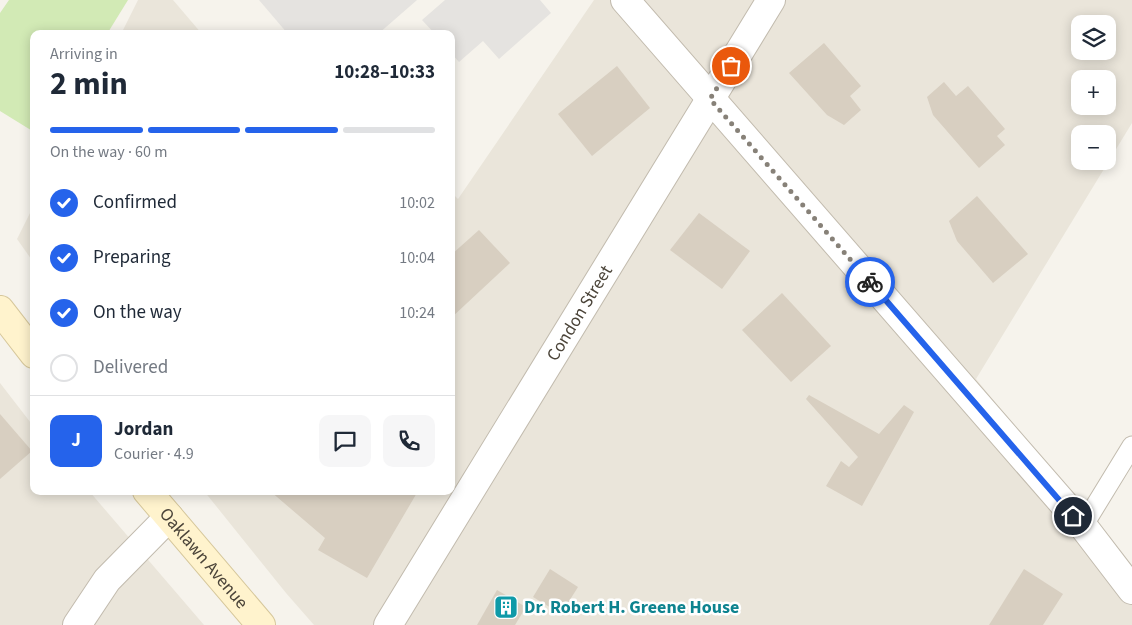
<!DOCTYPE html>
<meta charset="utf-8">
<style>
:root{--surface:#fff;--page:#f6f6f7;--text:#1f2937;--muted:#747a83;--line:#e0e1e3;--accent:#2563eb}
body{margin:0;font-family:"Source Sans 3",sans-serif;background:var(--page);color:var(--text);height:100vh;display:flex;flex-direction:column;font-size:19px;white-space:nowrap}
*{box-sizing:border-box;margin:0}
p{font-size:16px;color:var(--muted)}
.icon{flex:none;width:28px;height:28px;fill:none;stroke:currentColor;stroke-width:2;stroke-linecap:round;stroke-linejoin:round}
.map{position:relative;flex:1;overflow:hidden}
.panel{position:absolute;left:30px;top:30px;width:425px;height:465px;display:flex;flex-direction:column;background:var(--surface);border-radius:10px;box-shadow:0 2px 12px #0003}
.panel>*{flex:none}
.buttons{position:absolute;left:1071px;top:15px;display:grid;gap:10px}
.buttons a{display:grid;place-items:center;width:45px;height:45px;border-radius:10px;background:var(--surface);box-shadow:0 2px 12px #0003;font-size:25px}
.pin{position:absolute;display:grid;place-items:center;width:42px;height:42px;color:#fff;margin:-21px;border:2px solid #fff;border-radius:50%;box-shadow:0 1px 5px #0007}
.courier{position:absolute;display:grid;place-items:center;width:50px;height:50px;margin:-25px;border:4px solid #2563eb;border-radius:50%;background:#fff;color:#222;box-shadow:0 1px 6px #0007}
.summary em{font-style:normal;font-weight:700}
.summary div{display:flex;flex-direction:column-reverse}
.summary{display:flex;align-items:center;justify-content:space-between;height:85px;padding:0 20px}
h1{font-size:32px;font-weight:700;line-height:38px}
.bar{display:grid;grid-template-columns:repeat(4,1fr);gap:8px 5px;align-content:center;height:60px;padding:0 20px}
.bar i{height:6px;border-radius:4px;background:var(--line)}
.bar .on{background:var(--accent)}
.bar p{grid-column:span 4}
.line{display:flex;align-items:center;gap:12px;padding:0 20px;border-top:1px solid var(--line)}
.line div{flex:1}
.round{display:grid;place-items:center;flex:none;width:52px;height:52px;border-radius:10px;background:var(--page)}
ol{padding:0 20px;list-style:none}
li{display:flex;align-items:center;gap:15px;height:55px}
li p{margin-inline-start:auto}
li .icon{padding:5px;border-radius:50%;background:var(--accent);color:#fff;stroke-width:4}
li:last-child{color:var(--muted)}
li i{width:28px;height:28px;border:2px solid var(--line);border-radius:50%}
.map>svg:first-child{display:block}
.residential{fill:#eae5da;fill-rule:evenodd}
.green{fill:#d2eab5}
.parking{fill:#e5e3e0}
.building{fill:#d8cfc1}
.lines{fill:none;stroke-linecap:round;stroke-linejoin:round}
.lane-casing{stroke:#c2bbae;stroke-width:21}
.street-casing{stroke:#c2bbae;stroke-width:30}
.secondary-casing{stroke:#d6c79b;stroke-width:30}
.lane{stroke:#fff;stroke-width:19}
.street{stroke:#fff;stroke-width:28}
.secondary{stroke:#fff3cd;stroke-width:28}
.done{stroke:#878178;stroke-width:5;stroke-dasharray:0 9}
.route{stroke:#2563eb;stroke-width:6}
.labels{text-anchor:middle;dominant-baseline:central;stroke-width:5;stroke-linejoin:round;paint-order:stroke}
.street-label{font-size:18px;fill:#4b4439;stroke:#fff}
.culture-label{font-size:18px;font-weight:bold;fill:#0d838f;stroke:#fff;text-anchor:start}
</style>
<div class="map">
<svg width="1132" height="625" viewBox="0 0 1132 625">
<rect width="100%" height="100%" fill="#f6f3ec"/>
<g class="residential">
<polygon points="138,0 173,0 202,34 121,34"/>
<path d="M594,0H1132V123L976,379L1132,568V625H314L286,593L204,491H451V192L458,199ZM1080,24H1108V51H1080ZM1080,79H1108V106H1080ZM1080,134H1108V161H1080Z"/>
<polygon points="34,205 34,263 17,239"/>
<polygon points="0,383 34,427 34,491 89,491 204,625 0,625"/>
</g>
<polygon class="green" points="9,0 128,0 107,34 34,34 34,132 0,111 0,13"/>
<g class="parking">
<polygon points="259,0 417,0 378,34 288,34"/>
<polygon points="445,0 540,0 551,13 499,59 483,41 459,62 451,53 451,34 435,34 422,20"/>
</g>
<g class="building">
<polygon points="824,43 861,86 850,96 861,110 844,125 827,115 789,73"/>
<polygon points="617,66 650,108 592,156 558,114"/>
<polygon points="944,82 956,96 968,86 1005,129 997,136 1005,145 979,168 933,115 927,97"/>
<polygon points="977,196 1028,254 993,283 957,241 949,221"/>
<polygon points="699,213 750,251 722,289 670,250"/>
<polygon points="479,230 510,263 451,318 451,255"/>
<polygon points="782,293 831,346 791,382 742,330"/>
<polygon points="809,395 879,434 904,405 914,412 862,506 826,486 841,461 849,467 858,457 806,399"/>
<polygon points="0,414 32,451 0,479"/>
<polygon points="270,491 418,491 367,578 318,550 325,538"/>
<polygon points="550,569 578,587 561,614 533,597"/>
<polygon points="1024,569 1063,594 1043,625 989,625"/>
<polygon points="497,590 526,607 515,625 477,625"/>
</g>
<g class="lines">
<g class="lane-casing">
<polyline id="lane" points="1083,526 1132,446"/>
</g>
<g class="street-casing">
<g id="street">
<polyline points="625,0 1083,526 1132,590"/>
<polyline points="77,625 107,580 169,517"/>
<path id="s1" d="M388,625L771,0"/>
</g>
</g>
<g class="secondary-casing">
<g id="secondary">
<polyline points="0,310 34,354"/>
<path id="s2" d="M147,491L261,625"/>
</g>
</g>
<use href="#lane" class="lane"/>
<use href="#street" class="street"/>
<use href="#secondary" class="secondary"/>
</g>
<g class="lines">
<polyline class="done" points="731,66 710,99 870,282"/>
<polyline class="route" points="870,282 1073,516"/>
</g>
<defs>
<g id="building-square" transform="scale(1.25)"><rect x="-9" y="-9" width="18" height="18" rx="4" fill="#0f9aa8" stroke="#fff"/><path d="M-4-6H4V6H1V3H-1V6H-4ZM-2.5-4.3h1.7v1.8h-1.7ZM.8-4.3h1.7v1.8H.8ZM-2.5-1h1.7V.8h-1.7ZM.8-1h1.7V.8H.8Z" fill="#fff"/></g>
</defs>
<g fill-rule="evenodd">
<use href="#building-square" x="506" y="607"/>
</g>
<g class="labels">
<g class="street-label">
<text stroke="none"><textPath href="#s1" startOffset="366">Condon Street</textPath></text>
<text stroke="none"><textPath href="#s2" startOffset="88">Oaklawn Avenue</textPath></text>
</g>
<g class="culture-label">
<text x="524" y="607">Dr. Robert H. Greene House</text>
</g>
</g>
</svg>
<div class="buttons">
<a><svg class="icon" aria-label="layers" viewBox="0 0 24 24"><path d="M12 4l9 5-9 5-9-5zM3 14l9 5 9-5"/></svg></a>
<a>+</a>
<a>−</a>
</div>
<div class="pin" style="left:731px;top:66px;background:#ea580c"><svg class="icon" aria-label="bag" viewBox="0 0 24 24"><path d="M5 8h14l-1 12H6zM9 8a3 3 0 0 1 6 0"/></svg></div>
<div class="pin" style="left:1073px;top:516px;background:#1f2937"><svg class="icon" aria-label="home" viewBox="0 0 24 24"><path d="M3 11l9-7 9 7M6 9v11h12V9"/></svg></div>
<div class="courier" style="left:870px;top:282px"><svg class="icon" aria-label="bike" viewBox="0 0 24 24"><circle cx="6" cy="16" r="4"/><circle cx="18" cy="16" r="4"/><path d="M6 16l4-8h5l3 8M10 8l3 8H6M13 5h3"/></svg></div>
<section class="panel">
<div class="summary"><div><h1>2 min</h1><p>Arriving in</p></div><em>10:28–10:33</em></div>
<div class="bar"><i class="on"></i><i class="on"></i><i class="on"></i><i></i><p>On the way · 60 m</p></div>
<ol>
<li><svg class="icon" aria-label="check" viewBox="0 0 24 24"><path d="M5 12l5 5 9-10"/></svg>Confirmed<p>10:02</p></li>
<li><svg class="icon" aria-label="check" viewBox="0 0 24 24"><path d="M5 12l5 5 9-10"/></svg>Preparing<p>10:04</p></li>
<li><svg class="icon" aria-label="check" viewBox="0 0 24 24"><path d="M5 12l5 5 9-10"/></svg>On the way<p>10:24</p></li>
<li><i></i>Delivered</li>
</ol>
<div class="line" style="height:90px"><b class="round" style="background:var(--accent);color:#fff">J</b><div><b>Jordan</b><p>Courier · 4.9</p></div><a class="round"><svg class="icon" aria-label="chat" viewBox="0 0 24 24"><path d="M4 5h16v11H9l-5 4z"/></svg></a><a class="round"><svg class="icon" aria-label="phone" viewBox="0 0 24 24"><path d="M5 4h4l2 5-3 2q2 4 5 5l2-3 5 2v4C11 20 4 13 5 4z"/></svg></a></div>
</section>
</div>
